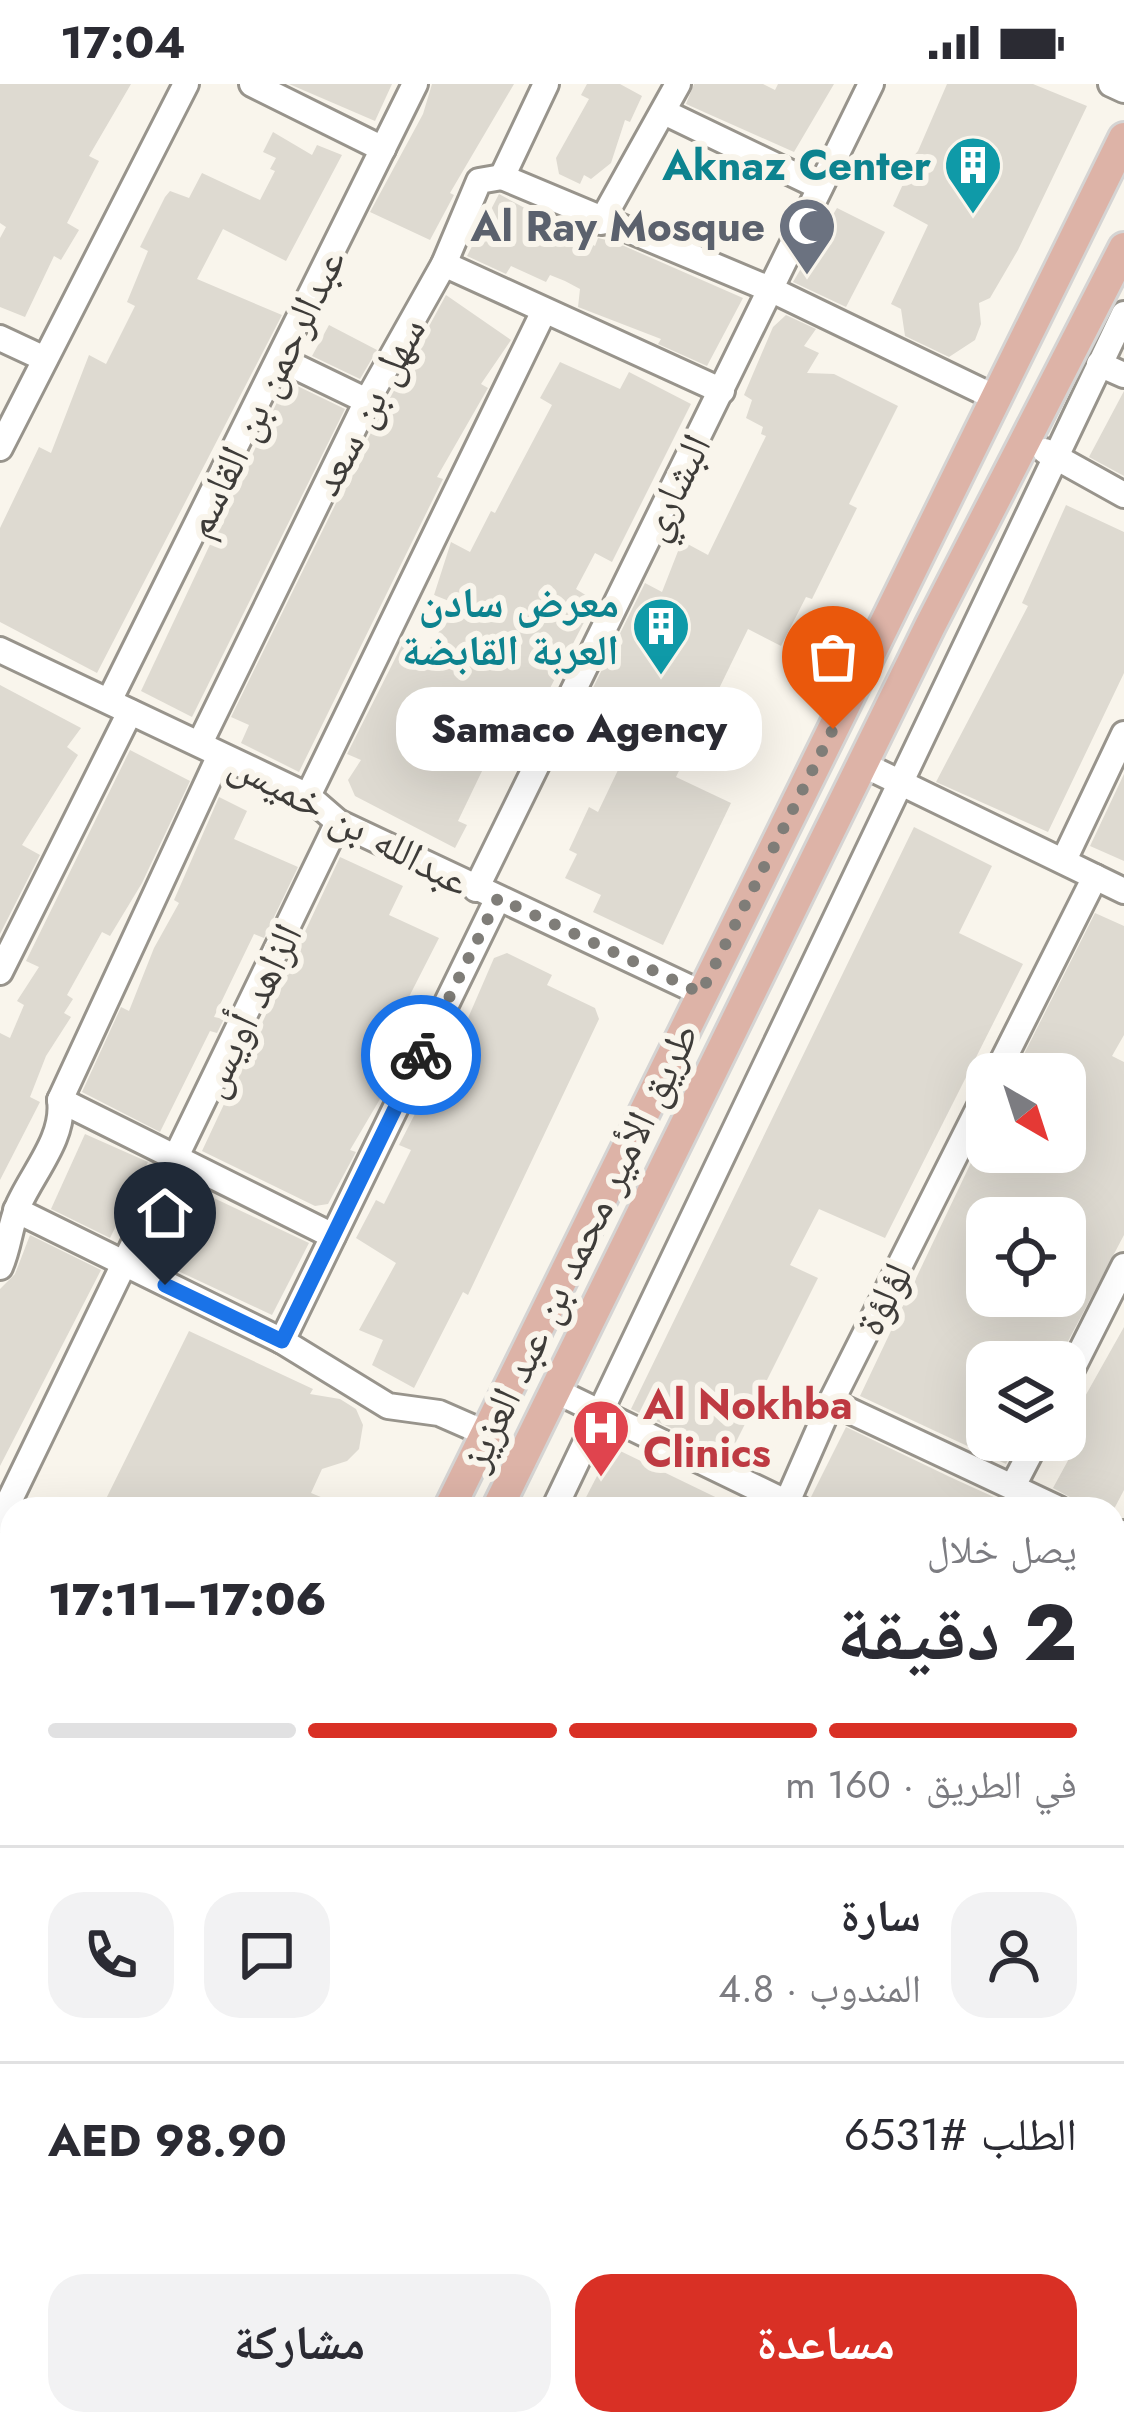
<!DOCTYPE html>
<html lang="ar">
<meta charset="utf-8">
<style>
:root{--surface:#fff;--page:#f2f2f3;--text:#2b2b33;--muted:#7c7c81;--line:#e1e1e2;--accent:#d93025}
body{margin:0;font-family:Jost,"Noto Naskh Arabic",sans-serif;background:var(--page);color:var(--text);direction:rtl;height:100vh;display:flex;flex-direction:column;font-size:45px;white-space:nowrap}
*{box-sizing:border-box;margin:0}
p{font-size:39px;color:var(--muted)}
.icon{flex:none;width:66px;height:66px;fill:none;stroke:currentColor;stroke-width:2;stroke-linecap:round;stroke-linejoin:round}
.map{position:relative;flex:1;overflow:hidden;direction:ltr}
.panel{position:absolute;left:0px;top:1413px;width:1125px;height:939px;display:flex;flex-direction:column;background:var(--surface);border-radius:36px 36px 0 0;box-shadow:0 12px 48px #0002;direction:rtl}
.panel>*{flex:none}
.needle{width:78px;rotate:141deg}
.buttons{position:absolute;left:966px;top:969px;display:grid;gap:24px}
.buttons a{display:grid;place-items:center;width:120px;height:120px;border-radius:24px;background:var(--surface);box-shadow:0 12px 48px #0002;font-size:60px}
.pin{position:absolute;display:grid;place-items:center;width:102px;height:102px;color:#fff;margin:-123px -51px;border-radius:50% 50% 50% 0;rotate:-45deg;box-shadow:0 0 12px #0007}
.pin .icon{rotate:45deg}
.courier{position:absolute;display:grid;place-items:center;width:120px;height:120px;margin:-60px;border:9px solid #1a73e8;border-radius:50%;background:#fff;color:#222;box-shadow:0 3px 15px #0007}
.bubble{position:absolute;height:84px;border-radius:36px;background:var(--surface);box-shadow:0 12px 48px #0002;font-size:39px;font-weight:800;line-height:84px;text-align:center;direction:rtl}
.overview em{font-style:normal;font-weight:800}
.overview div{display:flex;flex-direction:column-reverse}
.overview{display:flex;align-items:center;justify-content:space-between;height:204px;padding:0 48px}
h1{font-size:78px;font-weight:800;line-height:90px}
.bar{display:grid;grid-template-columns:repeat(4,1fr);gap:18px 12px;align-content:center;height:144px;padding:0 48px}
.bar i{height:15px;border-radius:9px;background:var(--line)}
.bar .active{background:var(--accent)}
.bar p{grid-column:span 4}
.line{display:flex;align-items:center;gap:30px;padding:0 48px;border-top:3px solid var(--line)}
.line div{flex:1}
.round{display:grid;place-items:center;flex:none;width:126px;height:126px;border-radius:36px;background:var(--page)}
.cta{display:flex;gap:24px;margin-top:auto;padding:24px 48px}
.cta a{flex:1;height:138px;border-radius:36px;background:var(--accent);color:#fff;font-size:48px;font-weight:800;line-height:138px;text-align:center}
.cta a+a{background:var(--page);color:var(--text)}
.status{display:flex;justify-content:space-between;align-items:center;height:84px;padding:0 60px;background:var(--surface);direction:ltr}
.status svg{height:33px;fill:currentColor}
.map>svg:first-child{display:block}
.building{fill:#dedad1;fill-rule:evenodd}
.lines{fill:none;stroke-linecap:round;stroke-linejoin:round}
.minor-casing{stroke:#98948c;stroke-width:30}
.major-casing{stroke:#d5d4d3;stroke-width:36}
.minor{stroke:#fff;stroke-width:24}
.major{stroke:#ddb3a7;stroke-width:30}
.done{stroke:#7f7d78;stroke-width:12;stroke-dasharray:0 21.6}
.route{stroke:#1a73e8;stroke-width:15}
.labels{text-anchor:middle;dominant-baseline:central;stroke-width:12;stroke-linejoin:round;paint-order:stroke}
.culture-label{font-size:42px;font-weight:bold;fill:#0d838f;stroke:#f9f5ec;text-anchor:end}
.worship-label{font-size:42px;font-weight:bold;fill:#5b616d;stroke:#f9f5ec;text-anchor:end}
.street-label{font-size:42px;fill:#3e3c39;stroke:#f9f5ec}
.health-label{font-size:42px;font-weight:bold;fill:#be3a42;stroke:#f9f5ec;text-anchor:start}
</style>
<div class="status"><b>17:04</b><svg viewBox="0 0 49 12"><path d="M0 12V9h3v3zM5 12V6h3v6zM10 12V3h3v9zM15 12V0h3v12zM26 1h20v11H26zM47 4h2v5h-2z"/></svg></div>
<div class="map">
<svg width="1124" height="2350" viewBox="0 0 1124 2350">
<rect width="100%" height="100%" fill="#f9f5ec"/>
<g class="building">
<polygon points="0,0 131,0 89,72 99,77 67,139 79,146 61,176 54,172 25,233 0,223 0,154 6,143 0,139"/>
<polygon points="289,0 392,0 375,37"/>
<polygon points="432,0 514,0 450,109 454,111 430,156 370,128 423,30"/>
<polygon points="587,0 620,0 642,12 630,38 625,36 611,79 591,95 584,91 580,100 559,90 556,74 589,15 581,11"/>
<polygon points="694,0 763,0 775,6 778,0 834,0 794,68 686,20"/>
<polygon points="947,0 1033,0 1087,22 1018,166 990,214 979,219 981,240 975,256 949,273 905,252 901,225 891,220 928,141 893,122 904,98 903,84 918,67"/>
<polygon points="273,48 312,71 317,61 342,71 286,177 223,145 197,195 282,231 97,589 0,538 0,444 39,363 51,369 89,271 106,280 135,222 127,218 148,167 140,163 165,113 170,107 189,114 202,89 260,116 275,87 270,85 276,74 263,68"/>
<polygon points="499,110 595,162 598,154 615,158 743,214 707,282 658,260 661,255 578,223 580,205 565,197 550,191 546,198 511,182 506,190 467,172"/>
<polygon points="837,124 885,148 846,223 793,198"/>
<polygon points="446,211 511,256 481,300 488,304 437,393 443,395 299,688 241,659 249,641 231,633 366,358"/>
<polygon points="786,231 816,245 804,262 819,269 807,289 834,290 898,322 849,420 857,424 812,515 806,513 781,562 748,545 676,693 731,719 663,861 593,828 601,811 565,794 577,770 569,766 589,723 598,728 628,665 577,636 645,499 662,508 682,457 708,471 766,352 761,350 763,343 746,334 752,316 744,311 773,243"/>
<polygon points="329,241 377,266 360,295 312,272"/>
<polygon points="560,278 620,305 629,288 691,320 612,478 595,469 576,505 595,517 516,670 495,660 458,737 467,741 455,764 355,712 348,696 361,676 347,670 403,559 427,570 454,519 434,511 451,458 470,468 491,427 495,429 552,321 540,314"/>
<polygon points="287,297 345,325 192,633 141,607"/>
<polygon points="1124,307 1124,392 1089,373"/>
<polygon points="1066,421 1124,448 1124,589 1048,748 936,698 1028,522 1022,519"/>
<polygon points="0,601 81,644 67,663 78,671 22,761 40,771 0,850"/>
<polygon points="130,666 190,697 142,799 110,852 102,848 67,911 73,915 64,929 71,933 46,972 30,1013 40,1018 0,1096 0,949 10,954 24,921 17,917 39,883 26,877"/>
<polygon points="1124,690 1124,777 1090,762"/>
<polygon points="219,713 247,727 234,755 298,783 264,854 254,850 214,933 224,935 217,949 210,947 160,1048 82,1008 121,923 129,927 154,864 179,819 174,816"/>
<polygon points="914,743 992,782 959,849 1023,880 885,1154 819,1125 790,1181 818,1194 729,1372 631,1325"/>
<polygon points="340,773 403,802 389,831 439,854 388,954 401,960 377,1007 383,1010 350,1066 356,1068 328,1120 315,1122 202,1067"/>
<path d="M1095,829L1124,842V951L1112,972L1124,978V1151L1057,1278H987V1356H1018L1006,1380L860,1312L987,1045V1068H1065V990H1014ZM987,1134H1065V1212H987Z"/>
<polygon points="507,869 552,891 547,901 595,924 599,935 468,1211 463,1208 414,1304 372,1281 383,1256 359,1246 396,1179 356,1154 376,1116 384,1120 411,1066 399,1061 419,1022 430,1022 494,874"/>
<polygon points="85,1050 148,1078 110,1154 51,1125"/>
<polygon points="182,1099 309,1159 272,1231 146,1172"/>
<polygon points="30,1151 101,1186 0,1382 0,1205 15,1190"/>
<polygon points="1124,1243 1124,1406 1114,1425 1092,1425 1053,1404 1077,1360 1065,1348"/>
<polygon points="189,1247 313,1305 310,1310 340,1315 356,1325 363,1341 359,1365 347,1377 322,1385 311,1409 350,1425 101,1425"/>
<polygon points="846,1343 950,1393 1020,1425 824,1425 811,1413"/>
<polygon points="612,1363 740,1425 580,1425"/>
</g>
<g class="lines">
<g class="minor-casing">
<g id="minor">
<polyline points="252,0 383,65"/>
<polyline points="1111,0 1124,6"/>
<polyline points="664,28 820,103"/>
<polyline points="502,93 772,206 996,314"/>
<polyline points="502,93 546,0"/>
<polyline points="601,138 678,0"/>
<polyline points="444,180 722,307"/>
<polyline points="0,254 45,275"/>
<polyline points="282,276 367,317"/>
<polyline points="1099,280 1124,291"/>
<polyline points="0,364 186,0"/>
<polyline points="1045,367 1124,411"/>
<polyline points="0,566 308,712 338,738 701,909"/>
<polyline points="109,617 415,0"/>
<polyline points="200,659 367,317 444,180 479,97 502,93"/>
<polyline points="862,680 1124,807"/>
<polyline points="308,712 544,227"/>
<polyline points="1064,776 1124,650"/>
<polyline points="476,805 871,0"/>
<polyline points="0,888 130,628"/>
<polyline points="996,990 1095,793"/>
<polyline points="60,1016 333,1152"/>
<polyline points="16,1126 282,1257 388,1322 439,1329 487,1350"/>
<path d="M0,1183C9,1163 10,1140 19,1120C34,1087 65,1053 60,1016L220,671"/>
<polyline points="282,1257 498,814"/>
<polyline points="1065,1299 1124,1182"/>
<polyline points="556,1307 800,1425"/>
<polyline points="831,1318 1059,1425"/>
<polyline points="1013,1402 1037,1356"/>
<polyline points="554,1425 1124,230"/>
<polyline points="784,1425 831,1318 987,1008"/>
<polyline points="0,1436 338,738"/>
<polyline points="1113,1471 1124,1449"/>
<polyline points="1113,1679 1124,1684"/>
<polyline points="1113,1805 1124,1810"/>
<polyline points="0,1977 12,1982"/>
<polyline points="0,2011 12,2017"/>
<polyline points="1113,2204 1124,2182"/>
<polyline points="0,2220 12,2196"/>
<polyline points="121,2340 142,2350"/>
<polyline points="645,2340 661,2350"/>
<polyline points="717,2340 727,2350"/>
<polyline points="100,2350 105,2340"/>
<polyline points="1039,2350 1044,2340"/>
</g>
</g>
<g class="major-casing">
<g id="major">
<polyline points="449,1425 1124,54"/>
<polyline points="497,1425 930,542 1124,164"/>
<polyline points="0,2337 12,2313"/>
<polyline points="45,2350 50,2340"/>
</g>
</g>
<use href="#minor" class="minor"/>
<use href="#major" class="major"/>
</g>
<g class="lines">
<polyline class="done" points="421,971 498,814 701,909 833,645"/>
<polyline class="route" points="165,1201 282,1257 421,971"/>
</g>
<defs>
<g id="building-pin" transform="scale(3)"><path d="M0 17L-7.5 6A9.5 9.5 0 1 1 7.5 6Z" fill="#0f9aa8" stroke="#f9f5ec"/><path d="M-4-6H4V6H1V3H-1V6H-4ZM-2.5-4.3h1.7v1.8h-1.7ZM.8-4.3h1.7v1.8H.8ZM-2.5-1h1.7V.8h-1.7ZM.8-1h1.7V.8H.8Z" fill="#fff"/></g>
<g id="mosque-pin" transform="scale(3)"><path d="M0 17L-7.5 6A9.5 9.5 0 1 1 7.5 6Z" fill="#6b7280" stroke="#f9f5ec"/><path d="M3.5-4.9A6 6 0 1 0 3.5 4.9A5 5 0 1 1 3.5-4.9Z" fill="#fff"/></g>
<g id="hospital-pin" transform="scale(3)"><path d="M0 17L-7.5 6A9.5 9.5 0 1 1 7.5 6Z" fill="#e0444e" stroke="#f9f5ec"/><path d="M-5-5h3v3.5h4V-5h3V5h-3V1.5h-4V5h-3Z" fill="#fff"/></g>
</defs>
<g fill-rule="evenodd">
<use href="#building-pin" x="973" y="81"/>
<use href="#mosque-pin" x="807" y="142"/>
<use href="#building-pin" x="661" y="542"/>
<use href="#hospital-pin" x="601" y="1344"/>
</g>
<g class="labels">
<g class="culture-label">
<text x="931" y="81">Aknaz Center</text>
<text x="619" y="518">معرض سادن<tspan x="619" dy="48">العربة القابضة</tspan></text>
</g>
<g class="worship-label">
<text x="765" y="142">Al Ray Mosque</text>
</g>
<g class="street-label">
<text transform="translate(264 309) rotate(-64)">عبدالرحمن بن القاسم</text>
<text transform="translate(368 322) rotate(-62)">سهل بن سعد</text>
<text transform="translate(674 403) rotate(-64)">البشاري</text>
<text transform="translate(350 738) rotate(28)">عبدالله بن خميس</text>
<text transform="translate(249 926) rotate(-64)">الزاهد أويس</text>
<text transform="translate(579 1162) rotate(-64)">طريق الأمير محمد بن عبد العزيز</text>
<text transform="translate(883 1215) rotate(-63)">لؤلؤة</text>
</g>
<g class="health-label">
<text x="643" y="1320">Al Nokhba<tspan x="643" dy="48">Clinics</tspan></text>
</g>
</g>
</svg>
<div class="buttons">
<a><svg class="needle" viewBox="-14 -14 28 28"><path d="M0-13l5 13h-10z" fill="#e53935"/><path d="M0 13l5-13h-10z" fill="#7c7c81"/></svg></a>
<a><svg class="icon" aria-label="locate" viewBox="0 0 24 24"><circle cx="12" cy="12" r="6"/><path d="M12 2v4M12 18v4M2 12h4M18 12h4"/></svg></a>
<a><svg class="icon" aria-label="layers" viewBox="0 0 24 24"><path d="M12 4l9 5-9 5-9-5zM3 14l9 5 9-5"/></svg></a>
</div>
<div class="pin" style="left:833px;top:645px;background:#ea580c"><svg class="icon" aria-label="bag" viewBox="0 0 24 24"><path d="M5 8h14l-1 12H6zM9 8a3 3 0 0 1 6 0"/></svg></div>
<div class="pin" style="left:165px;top:1201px;background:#1f2937"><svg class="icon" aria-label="home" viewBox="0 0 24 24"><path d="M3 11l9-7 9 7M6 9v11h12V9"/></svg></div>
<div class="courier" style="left:421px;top:971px"><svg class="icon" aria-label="bike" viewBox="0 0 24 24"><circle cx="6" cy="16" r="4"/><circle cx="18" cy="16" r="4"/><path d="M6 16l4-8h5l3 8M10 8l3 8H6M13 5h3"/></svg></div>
<div class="bubble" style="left:396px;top:603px;width:366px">Samaco Agency</div>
<section class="panel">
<div class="overview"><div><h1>2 دقيقة</h1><p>يصل خلال</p></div><em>17:06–17:11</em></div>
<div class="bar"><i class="active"></i><i class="active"></i><i class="active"></i><i></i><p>في الطريق · 160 m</p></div>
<div class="line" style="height:216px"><a class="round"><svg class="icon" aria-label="person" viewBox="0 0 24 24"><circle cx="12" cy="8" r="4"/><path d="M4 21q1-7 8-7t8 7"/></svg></a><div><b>سارة</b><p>المندوب · 4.8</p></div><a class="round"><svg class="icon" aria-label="chat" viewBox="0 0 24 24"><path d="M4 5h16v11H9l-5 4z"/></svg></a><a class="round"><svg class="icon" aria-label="phone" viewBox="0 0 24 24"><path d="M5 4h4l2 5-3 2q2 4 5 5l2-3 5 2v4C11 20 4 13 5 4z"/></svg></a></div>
<div class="line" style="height:156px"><div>الطلب #6531</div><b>AED 98.90</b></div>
<div class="cta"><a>مساعدة</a><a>مشاركة</a></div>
</section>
</div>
